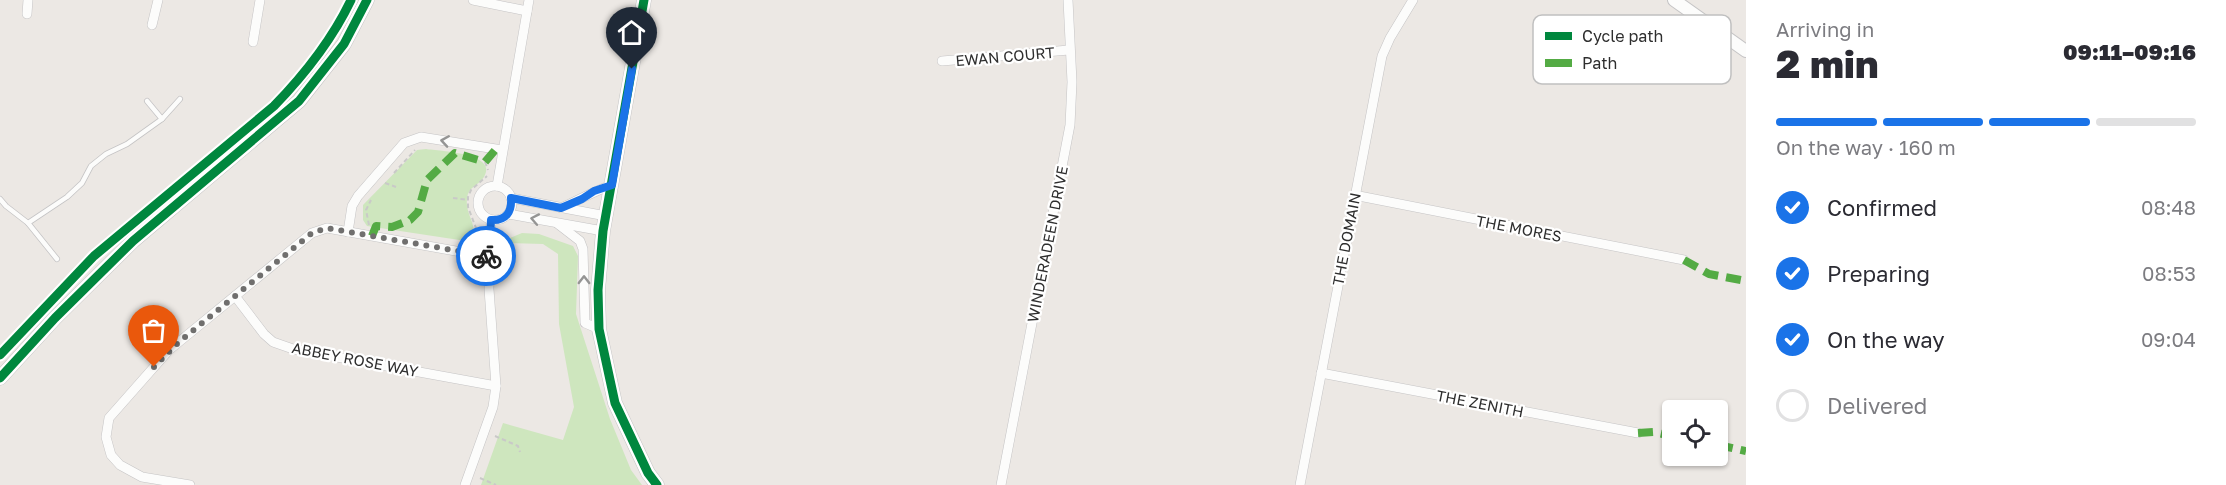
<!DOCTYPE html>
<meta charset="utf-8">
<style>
:root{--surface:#fff;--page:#f7f7f7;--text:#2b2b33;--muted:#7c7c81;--line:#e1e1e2;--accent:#1a73e8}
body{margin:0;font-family:"Golos Text",sans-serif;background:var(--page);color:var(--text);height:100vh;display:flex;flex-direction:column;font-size:22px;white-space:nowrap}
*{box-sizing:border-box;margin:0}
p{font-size:20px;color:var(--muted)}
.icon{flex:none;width:33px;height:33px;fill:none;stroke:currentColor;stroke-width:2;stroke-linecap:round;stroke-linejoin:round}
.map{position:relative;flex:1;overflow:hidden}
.side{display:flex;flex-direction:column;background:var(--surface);width:480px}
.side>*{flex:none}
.buttons{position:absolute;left:1662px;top:400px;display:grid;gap:12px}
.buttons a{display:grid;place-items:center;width:66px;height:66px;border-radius:6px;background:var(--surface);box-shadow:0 2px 4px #0004;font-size:30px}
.pin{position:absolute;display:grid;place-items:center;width:51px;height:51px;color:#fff;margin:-62px -26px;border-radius:50% 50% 50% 0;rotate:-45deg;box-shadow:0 0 6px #0007}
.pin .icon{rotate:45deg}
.courier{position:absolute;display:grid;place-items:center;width:60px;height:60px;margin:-30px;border:4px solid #1a73e8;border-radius:50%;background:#fff;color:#222;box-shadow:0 2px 8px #0007}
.overview em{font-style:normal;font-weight:800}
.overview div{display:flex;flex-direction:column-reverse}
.overview{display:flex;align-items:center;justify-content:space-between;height:102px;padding:0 30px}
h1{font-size:39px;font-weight:800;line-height:45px}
.bar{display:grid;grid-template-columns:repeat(4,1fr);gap:9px 6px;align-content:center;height:72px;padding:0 30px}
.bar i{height:8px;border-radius:4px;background:var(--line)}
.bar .active{background:var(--accent)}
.bar p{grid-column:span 4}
ol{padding:0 30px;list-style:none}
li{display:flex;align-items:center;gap:18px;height:66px}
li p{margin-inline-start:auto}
li .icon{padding:6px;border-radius:50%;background:var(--accent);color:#fff;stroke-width:4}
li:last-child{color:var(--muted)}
li i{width:33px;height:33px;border:3px solid var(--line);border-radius:50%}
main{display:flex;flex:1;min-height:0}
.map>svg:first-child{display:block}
.green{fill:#cee6be}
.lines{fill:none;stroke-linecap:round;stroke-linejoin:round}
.service-casing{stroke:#c5c4c5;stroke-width:6}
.minor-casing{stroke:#c5c4c5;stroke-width:10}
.tertiary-casing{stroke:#c5c4c5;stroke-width:14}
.secondary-casing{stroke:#c5c4c5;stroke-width:15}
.path{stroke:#c9c9c8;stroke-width:2;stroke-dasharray:4.5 3;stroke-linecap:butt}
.service{stroke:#fcfcfb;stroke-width:4.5}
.minor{stroke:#fcfcfb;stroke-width:9}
.tertiary{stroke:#fcfcfb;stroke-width:12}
.secondary{stroke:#fcfcfb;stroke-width:14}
.quiet{stroke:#54ab44;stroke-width:8;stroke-dasharray:15 8;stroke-linecap:butt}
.cycleway-casing{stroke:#fff;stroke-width:13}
.cycleway{stroke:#00873e;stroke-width:9}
.oneway{stroke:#959594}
.done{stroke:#706f6e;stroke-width:6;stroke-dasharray:0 10.8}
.route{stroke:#1a73e8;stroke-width:8}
.labels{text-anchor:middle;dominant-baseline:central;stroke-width:4.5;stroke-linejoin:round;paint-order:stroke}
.street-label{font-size:15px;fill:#2e2e2e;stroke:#fff}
.key{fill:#fff;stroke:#c0c0c0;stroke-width:1.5}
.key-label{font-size:16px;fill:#2e2e2e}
</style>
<main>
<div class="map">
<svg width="1746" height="485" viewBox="0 0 1746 485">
<rect width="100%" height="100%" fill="#ece8e4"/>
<g class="green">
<path d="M426,149C439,151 499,153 484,177C478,186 469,186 467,198C465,215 477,222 473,239L466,241L367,226L363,220V205L417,150Z"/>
<polygon points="522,233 539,234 573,246 578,256 576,314 610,419 631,470 642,485 481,485 503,423 563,440 574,407 559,324 558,254 543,244 508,243 510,238"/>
</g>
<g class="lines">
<g class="service-casing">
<g id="service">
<polyline points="147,101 162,119"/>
<polyline points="0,199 6,206 28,223 57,259"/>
<polyline points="28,223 67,197 82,183 91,166 106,154 127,144 162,119 180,99"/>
</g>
</g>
<g class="minor-casing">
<g id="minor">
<polyline points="473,0 527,11"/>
<polyline points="27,14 28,0"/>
<polyline points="152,25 158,0"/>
<polyline points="253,42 260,0"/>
<polyline points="942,61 1069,50"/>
<circle cx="495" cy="203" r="17"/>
<polyline points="497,186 529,0"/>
<polyline points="1354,195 1684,260"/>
<polyline points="511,198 606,216"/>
<path d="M561,208C579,200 594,191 612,185"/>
<polyline points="508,214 603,231"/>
<polyline points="558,224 580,241 583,249 585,323 599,329"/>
<polyline points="348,232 352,206 358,196 404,143 421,137 502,150"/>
<polyline points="235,296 264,334 273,342 293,349 496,386"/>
<polyline points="1321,373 1638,433"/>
<polyline points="190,485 142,477 120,465 111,455 106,437 109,418 169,350 312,233 327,228 489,257"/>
<polyline points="465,485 493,407 496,386 489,289 491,220"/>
<polyline points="1001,485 1070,125 1072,82 1068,0"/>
<polyline points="1300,485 1382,56 1390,38 1413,0"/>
</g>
</g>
<g class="tertiary-casing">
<polyline id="tertiary" points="1674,0 1746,51"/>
</g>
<g class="secondary-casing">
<g id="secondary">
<polyline points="644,0 603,231 598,290 599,329 615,403 648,473 657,485"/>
<polyline points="0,378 55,318 133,241 299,101 344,44 367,0"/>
</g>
</g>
<g class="path">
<polyline points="485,162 488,170"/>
<polyline points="394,173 415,150"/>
<polyline points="385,183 396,187"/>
<polyline points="453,198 468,200"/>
<polyline points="369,225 366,210 371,200"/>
<polyline points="474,244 476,228 468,207 468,197 471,190 487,176"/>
<polyline points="495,436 518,446 520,452"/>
<polyline points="480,478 496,485"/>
</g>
<use href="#service" class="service"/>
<use href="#minor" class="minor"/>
<use href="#tertiary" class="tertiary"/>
<use href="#secondary" class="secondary"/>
<g class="quiet">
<polyline points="372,236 376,226 392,227 410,220 418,212 427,180 455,153 485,162 496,149"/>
<polyline points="1684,260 1709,274 1746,281"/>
<polyline points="1638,433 1653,432 1672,436"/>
<polyline points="1718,445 1746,451"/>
</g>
<g class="cycleway-casing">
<g id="cycleway">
<polyline points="644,0 603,231 598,290 599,329 615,403 648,473 657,485"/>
<path d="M0,355L94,256L274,106C305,74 332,40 351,0"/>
<polyline points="0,378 55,318 133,241 299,101 344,44 367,0"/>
</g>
</g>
<use href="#cycleway" class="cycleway"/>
</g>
<defs><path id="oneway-chevron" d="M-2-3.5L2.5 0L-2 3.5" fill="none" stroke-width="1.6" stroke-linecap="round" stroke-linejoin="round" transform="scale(1.5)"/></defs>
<g class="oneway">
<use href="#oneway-chevron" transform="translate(445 141) rotate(-171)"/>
<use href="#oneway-chevron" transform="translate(535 219) rotate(-169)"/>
<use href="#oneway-chevron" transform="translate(584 280) rotate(-90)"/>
</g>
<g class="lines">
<polyline class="done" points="154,367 179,342 312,233 327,228 486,256"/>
<path class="route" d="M486,256L489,257L491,220C506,221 512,212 511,198L561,208L582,199L594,191L612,185L632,69"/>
</g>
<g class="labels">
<g class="street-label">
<text transform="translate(1005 56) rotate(-5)">EWAN COURT</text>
<text transform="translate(1519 228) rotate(11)">THE MORES</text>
<text transform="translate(1346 239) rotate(-79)">THE DOMAIN</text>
<text transform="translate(1047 244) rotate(-79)">WINDERADEEN DRIVE</text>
<text transform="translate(355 359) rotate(11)">ABBEY ROSE WAY</text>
<text transform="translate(1480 403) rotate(11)">THE ZENITH</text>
</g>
</g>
<rect x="1533" y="15" width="198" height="69" rx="9" class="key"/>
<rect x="1545" y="32" width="27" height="8" fill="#00873e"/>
<rect x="1545" y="59" width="27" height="8" fill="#54ab44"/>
<g class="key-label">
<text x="1582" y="42">Cycle path</text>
<text x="1582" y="69">Path</text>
</g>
</svg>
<div class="buttons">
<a><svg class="icon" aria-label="locate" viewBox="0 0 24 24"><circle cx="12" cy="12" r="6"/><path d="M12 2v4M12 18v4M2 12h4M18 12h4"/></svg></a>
</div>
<div class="pin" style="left:154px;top:367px;background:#ea580c"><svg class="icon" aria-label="bag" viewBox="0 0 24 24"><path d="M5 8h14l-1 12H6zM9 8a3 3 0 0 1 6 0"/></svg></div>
<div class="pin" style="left:632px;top:69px;background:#1f2937"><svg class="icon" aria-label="home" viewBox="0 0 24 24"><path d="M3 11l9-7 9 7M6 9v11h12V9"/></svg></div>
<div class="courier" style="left:486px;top:256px"><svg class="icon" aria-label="bike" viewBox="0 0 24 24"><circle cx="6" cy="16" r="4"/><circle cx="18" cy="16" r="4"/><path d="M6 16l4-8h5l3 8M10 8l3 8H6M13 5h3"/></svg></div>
</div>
<section class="side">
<div class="overview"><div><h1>2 min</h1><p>Arriving in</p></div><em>09:11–09:16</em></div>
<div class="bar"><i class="active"></i><i class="active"></i><i class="active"></i><i></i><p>On the way · 160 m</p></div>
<ol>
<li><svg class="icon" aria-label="check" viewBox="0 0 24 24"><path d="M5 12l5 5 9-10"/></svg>Confirmed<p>08:48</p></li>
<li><svg class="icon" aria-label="check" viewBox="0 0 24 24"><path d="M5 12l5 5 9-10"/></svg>Preparing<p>08:53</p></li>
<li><svg class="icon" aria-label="check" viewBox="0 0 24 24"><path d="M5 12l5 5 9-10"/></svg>On the way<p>09:04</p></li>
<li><i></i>Delivered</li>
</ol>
</section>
</main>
